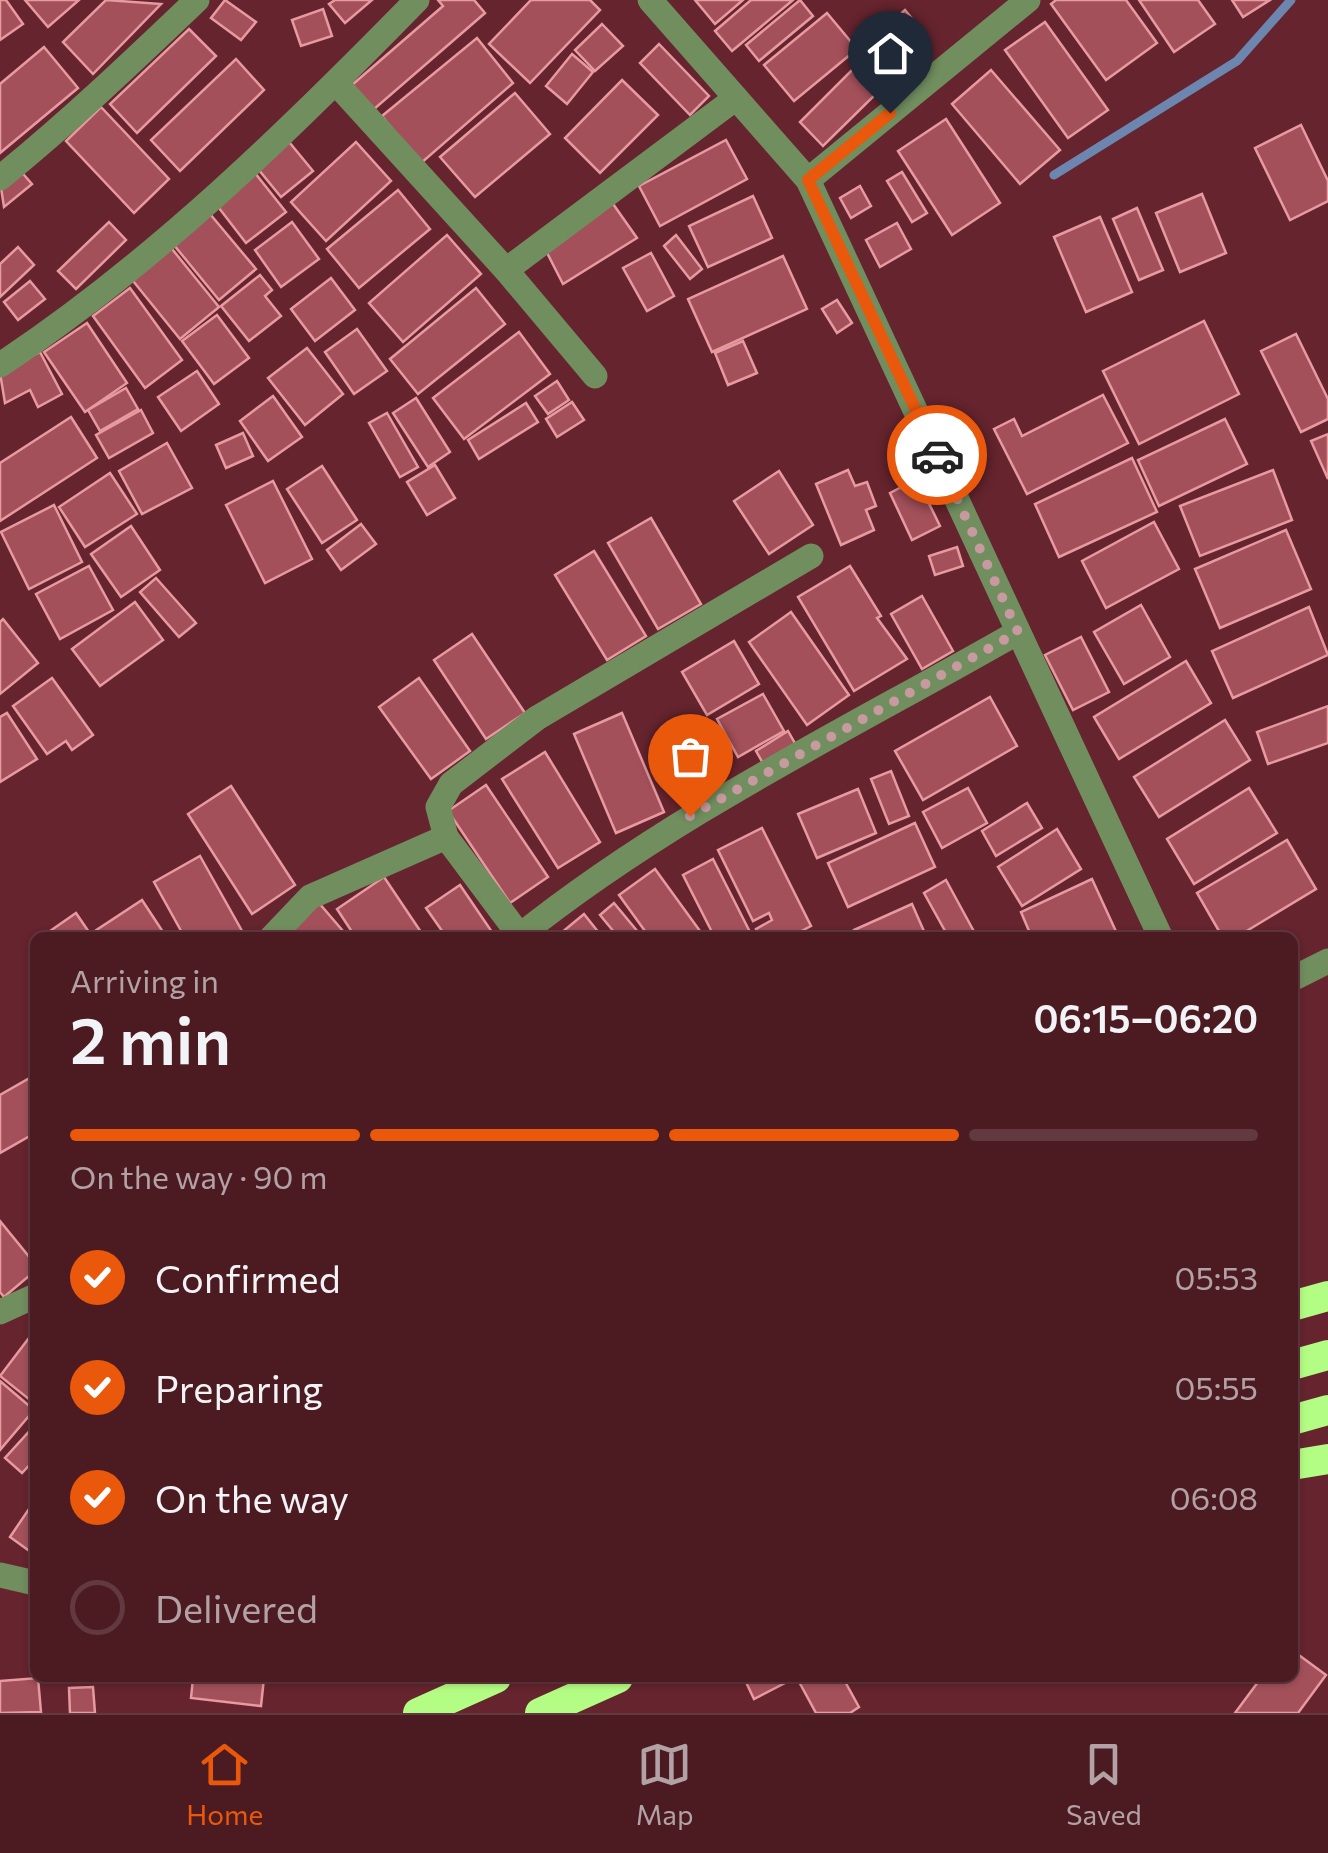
<!DOCTYPE html>
<meta charset="utf-8">
<style>
:root{--surface:#4c1b22;--page:#53242a;--text:#f1f3f6;--muted:#b2a1a5;--line:#633940;--accent:#ea580c}
body{margin:0;font-family:Commissioner,sans-serif;background:var(--page);color:var(--text);height:100vh;display:flex;flex-direction:column;font-size:38px;white-space:nowrap}
*{box-sizing:border-box;margin:0}
p{font-size:32px;color:var(--muted)}
.icon{flex:none;width:55px;height:55px;fill:none;stroke:currentColor;stroke-width:2;stroke-linecap:round;stroke-linejoin:round}
.map{position:relative;flex:1;overflow:hidden}
.sheet{position:absolute;left:30px;top:932px;width:1268px;height:750px;display:flex;flex-direction:column;background:var(--surface);border-radius:15px;box-shadow:0 2px 8px #0004,0 0 0 2px var(--line)}
.sheet>*{flex:none}
.pin{position:absolute;display:grid;place-items:center;width:85px;height:85px;color:#fff;margin:-102px -42px;border-radius:50% 50% 50% 0;rotate:-45deg;box-shadow:0 0 10px #0007}
.pin .icon{rotate:45deg}
.courier{position:absolute;display:grid;place-items:center;width:100px;height:100px;margin:-50px;border:8px solid #ea580c;border-radius:50%;background:#fff;color:#222;box-shadow:0 2px 12px #0007}
.headline em{font-style:normal;font-weight:600}
.headline div{display:flex;flex-direction:column-reverse}
.headline{display:flex;align-items:center;justify-content:space-between;height:170px;padding:0 40px}
h1{font-size:65px;font-weight:600;line-height:75px}
.bar{display:grid;grid-template-columns:repeat(4,1fr);gap:15px 10px;align-content:center;height:120px;padding:0 40px}
.bar i{height:12px;border-radius:8px;background:var(--line)}
.bar .on{background:var(--accent)}
.bar p{grid-column:span 4}
ol{padding:0 40px;list-style:none}
li{display:flex;align-items:center;gap:30px;height:110px}
li p{margin-inline-start:auto}
li .icon{padding:10px;border-radius:50%;background:var(--accent);color:#fff;stroke-width:4}
li:last-child{color:var(--muted)}
li i{width:55px;height:55px;border:5px solid var(--line);border-radius:50%}
.tab-bar{display:flex;justify-content:space-around;align-items:center;height:140px;border-top:2px solid var(--line);background:var(--surface);font-size:28px;color:var(--muted)}
.tab-bar a{display:grid;justify-items:center;gap:5px}
.tab-bar .on{color:var(--accent)}
.map>svg:first-child{display:block}
.lines{fill:none;stroke-linecap:round;stroke-linejoin:round}
.stream{stroke:#6d86b0;stroke-width:9}
.building{fill:#a3505a;stroke:#e79aa0;stroke-width:2.5}
.minor{stroke:#718e5f;stroke-width:25}
.highway{stroke:#b4fd84;stroke-width:30}
.done{stroke:#c69a9e;stroke-width:10;stroke-dasharray:0 18}
.route{stroke:#ea580c;stroke-width:12}
</style>
<div class="map">
<svg width="1328" height="1713" viewBox="0 0 1328 1713">
<rect width="100%" height="100%" fill="#65242e"/>
<g class="lines">
<polyline class="stream" points="1054,175 1237,61 1291,0"/>
</g>
<g class="building">
<polygon points="0,0 6,0 23,24 0,40"/>
<polygon points="25,0 79,0 48,27"/>
<polygon points="106,0 161,4 93,74 63,42"/>
<polygon points="225,0 256,22 241,40 211,18"/>
<polygon points="335,0 372,0 345,23 329,4"/>
<polygon points="438,0 474,0 485,13 373,110 352,85 443,6"/>
<polygon points="531,0 590,0 600,10 530,83 489,44"/>
<polygon points="695,0 743,0 715,24"/>
<polygon points="751,0 793,0 732,51 715,31"/>
<polygon points="800,0 813,16 759,61 746,45"/>
<polygon points="1056,0 1126,0 1157,43 1106,80 1051,4"/>
<polygon points="1139,0 1198,0 1215,24 1174,52"/>
<polygon points="1232,0 1270,0 1243,17"/>
<polygon points="323,9 332,36 301,46 292,20"/>
<polygon points="905,10 925,34 903,52 884,28"/>
<polygon points="827,13 857,49 794,101 764,65"/>
<polygon points="1045,22 1108,110 1068,138 1005,50"/>
<polygon points="602,24 623,46 595,71 575,50"/>
<polygon points="189,29 216,56 137,133 110,104"/>
<polygon points="477,38 513,83 420,164 382,116"/>
<polygon points="659,44 709,96 690,115 640,63"/>
<polygon points="44,47 78,88 0,153 0,84"/>
<polygon points="572,54 593,72 567,104 546,86"/>
<polygon points="236,59 264,90 180,171 151,140"/>
<polygon points="860,62 884,86 823,146 800,122"/>
<polygon points="991,70 1060,150 1020,184 952,104"/>
<polygon points="622,80 658,115 600,173 565,138"/>
<polygon points="515,93 550,134 475,197 440,157"/>
<polygon points="101,107 169,179 134,213 66,141"/>
<polygon points="946,119 1000,203 952,235 898,151"/>
<polygon points="1301,125 1328,181 1328,201 1290,220 1255,148"/>
<polygon points="285,137 313,171 281,197 254,164"/>
<polygon points="726,140 747,179 660,226 639,186"/>
<polygon points="356,142 391,181 326,241 291,202"/>
<polygon points="17,167 32,184 4,207 0,181"/>
<polygon points="251,168 286,212 246,243 212,199"/>
<polygon points="902,172 927,213 912,222 887,181"/>
<polygon points="860,186 871,206 851,218 840,198"/>
<polygon points="398,190 430,229 359,288 327,249"/>
<polygon points="1202,194 1226,253 1180,272 1156,213"/>
<polygon points="753,196 772,238 708,267 689,226"/>
<polygon points="611,201 637,238 563,284 543,245"/>
<polygon points="205,208 256,269 219,300 169,239"/>
<polygon points="1137,208 1163,270 1139,280 1113,219"/>
<polygon points="1100,217 1132,292 1086,312 1054,237"/>
<polygon points="109,222 126,240 76,289 58,271"/>
<polygon points="292,222 319,259 281,287 255,250"/>
<polygon points="897,223 911,249 880,267 866,240"/>
<polygon points="447,235 481,274 403,342 369,303"/>
<polygon points="676,235 702,269 690,279 664,246"/>
<polygon points="168,244 219,307 180,339 129,276"/>
<polygon points="18,247 34,265 0,297 0,264"/>
<polygon points="651,253 674,296 647,311 623,268"/>
<polygon points="783,256 807,309 712,352 688,299"/>
<polygon points="260,275 272,290 265,296 281,316 249,341 221,306"/>
<polygon points="331,278 355,310 315,341 291,309"/>
<polygon points="30,281 45,299 18,320 4,302"/>
<polygon points="130,288 182,360 145,388 93,316"/>
<polygon points="476,288 505,324 418,394 390,359"/>
<polygon points="837,300 852,323 837,333 822,309"/>
<polygon points="217,315 249,358 214,384 182,341"/>
<polygon points="1204,321 1239,394 1139,444 1103,371"/>
<polygon points="87,323 127,383 85,412 44,352"/>
<polygon points="357,329 387,371 354,394 325,352"/>
<polygon points="519,332 550,374 464,439 433,398"/>
<polygon points="1296,334 1328,399 1328,419 1301,432 1261,351"/>
<polygon points="743,341 757,373 728,385 715,353"/>
<polygon points="307,348 343,394 305,425 268,378"/>
<polygon points="40,352 62,394 38,407 30,390 5,403 0,373"/>
<polygon points="197,371 219,404 181,431 158,397"/>
<polygon points="557,381 569,400 548,414 535,396"/>
<polygon points="126,388 138,409 100,431 88,410"/>
<polygon points="1103,395 1128,443 1027,494 994,429 1014,419 1022,436"/>
<polygon points="273,396 302,437 268,461 240,421"/>
<polygon points="416,398 450,452 428,467 393,413"/>
<polygon points="572,402 584,420 557,437 546,419"/>
<polygon points="526,403 538,422 479,459 468,440"/>
<polygon points="141,410 153,433 109,458 96,435"/>
<polygon points="387,413 418,467 400,477 369,423"/>
<polygon points="71,417 97,458 0,521 0,463"/>
<polygon points="1225,419 1247,464 1159,506 1138,460"/>
<polygon points="243,433 253,456 226,468 216,445"/>
<polygon points="1328,434 1328,479 1311,441"/>
<polygon points="167,443 192,488 142,514 119,471"/>
<polygon points="1132,458 1157,512 1059,557 1035,504"/>
<polygon points="435,465 455,498 427,515 407,482"/>
<polygon points="322,466 357,520 322,543 287,489"/>
<polygon points="848,470 855,486 867,482 876,506 866,510 874,530 841,545 816,484"/>
<polygon points="1273,470 1292,520 1200,556 1180,506"/>
<polygon points="779,471 813,525 769,554 734,501"/>
<polygon points="110,473 137,514 85,547 59,507"/>
<polygon points="917,479 940,526 912,540 890,493"/>
<polygon points="273,481 312,559 265,583 226,505"/>
<polygon points="54,505 82,562 29,589 1,532"/>
<polygon points="651,518 701,604 658,629 608,543"/>
<polygon points="1154,522 1179,569 1106,608 1082,561"/>
<polygon points="361,524 376,544 341,570 327,550"/>
<polygon points="131,526 160,570 121,597 91,554"/>
<polygon points="1286,530 1311,589 1220,628 1195,569"/>
<polygon points="957,547 963,566 935,575 929,556"/>
<polygon points="594,551 646,636 607,660 555,575"/>
<polygon points="89,566 113,610 60,639 36,594"/>
<polygon points="850,566 881,616 877,618 907,659 854,691 798,597"/>
<polygon points="156,578 196,623 179,637 140,592"/>
<polygon points="922,596 953,651 922,669 891,614"/>
<polygon points="135,602 163,640 100,686 72,649"/>
<polygon points="1141,605 1170,657 1124,684 1094,632"/>
<polygon points="1309,607 1328,655 1233,698 1212,651"/>
<polygon points="791,612 849,695 807,725 749,642"/>
<polygon points="3,619 38,663 0,694 0,622"/>
<polygon points="472,634 525,713 486,739 434,660"/>
<polygon points="1081,637 1109,692 1073,710 1045,655"/>
<polygon points="734,641 759,684 707,715 682,672"/>
<polygon points="1186,661 1211,703 1119,759 1094,717"/>
<polygon points="52,678 93,735 72,750 66,741 47,754 13,706"/>
<polygon points="419,678 470,751 431,779 379,707"/>
<polygon points="763,694 784,731 738,757 717,719"/>
<polygon points="990,697 1017,746 923,800 895,751"/>
<polygon points="1328,706 1328,743 1268,764 1257,732"/>
<polygon points="7,713 37,759 0,782 0,717"/>
<polygon points="622,713 664,812 616,833 574,734"/>
<polygon points="1225,720 1250,760 1159,817 1134,777"/>
<polygon points="788,731 796,745 764,765 756,751"/>
<polygon points="545,752 600,842 558,868 502,779"/>
<polygon points="891,771 909,816 889,824 871,779"/>
<polygon points="486,785 548,877 510,903 448,811"/>
<polygon points="231,786 295,885 252,914 188,814"/>
<polygon points="968,788 987,823 942,848 923,812"/>
<polygon points="1249,788 1277,833 1194,884 1167,839"/>
<polygon points="858,789 876,833 817,858 798,814"/>
<polygon points="1027,803 1042,828 996,856 982,831"/>
<polygon points="915,823 935,867 848,907 828,863"/>
<polygon points="762,828 811,926 788,938 760,938 756,929 772,920 769,913 753,921 718,850"/>
<polygon points="1057,829 1081,869 1022,906 998,867"/>
<polygon points="1287,840 1316,889 1235,938 1223,938 1197,893"/>
<polygon points="200,856 246,938 185,938 154,882"/>
<polygon points="713,859 753,938 715,938 683,875"/>
<polygon points="655,869 700,931 691,938 650,938 619,895"/>
<polygon points="384,877 425,938 356,938 337,909"/>
<polygon points="1092,879 1119,938 1032,938 1021,912"/>
<polygon points="946,880 977,937 977,938 949,938 924,893"/>
<polygon points="460,885 492,932 485,938 447,938 426,908"/>
<polygon points="142,900 167,938 99,938 95,931"/>
<polygon points="319,903 349,938 281,938"/>
<polygon points="614,903 643,938 619,938 600,915"/>
<polygon points="912,904 927,938 857,938 854,930"/>
<polygon points="76,913 93,938 40,938"/>
<polygon points="584,914 603,938 555,938"/>
<polygon points="35,1075 35,1133 0,1153 0,1095"/>
<polygon points="0,1221 35,1264 35,1271 4,1297 0,1292"/>
<polygon points="35,1330 35,1404 0,1376"/>
<polygon points="0,1381 34,1410 0,1450"/>
<polygon points="35,1425 35,1459 22,1473 5,1458"/>
<polygon points="35,1500 35,1555 10,1537"/>
<polygon points="1292,1650 1326,1675 1298,1713 1235,1713 1261,1678 1292,1678"/>
<polygon points="38,1678 41,1712 0,1713 0,1681"/>
<polygon points="193,1678 264,1678 261,1706 191,1698"/>
<polygon points="744,1678 788,1678 789,1681 754,1699"/>
<polygon points="797,1678 843,1678 859,1707 850,1713 816,1713"/>
<polygon points="93,1687 95,1713 70,1713 69,1688"/>
</g>
<g class="lines">
<g class="minor">
<polyline points="650,0 808,180 1161,938"/>
<polyline points="336,83 506,270 595,376"/>
<path d="M0,178C69,122 132,62 197,0"/>
<polyline points="808,180 1028,0"/>
<polyline points="506,270 736,98"/>
<path d="M0,365C153,264 289,131 417,0"/>
<polyline points="520,936 446,837 438,807 451,784 537,718 811,556"/>
<polyline points="271,938 310,897 446,837"/>
<path d="M517,938C670,815 849,729 1018,632"/>
<polyline points="1292,979 1328,961"/>
<polyline points="0,1312 35,1296"/>
<polyline points="0,1575 35,1583"/>
</g>
<g class="highway">
<polyline points="1292,1306 1328,1296"/>
<polyline points="1292,1365 1328,1355"/>
<polyline points="1292,1420 1328,1410"/>
<polyline points="1292,1465 1328,1459"/>
<polyline points="418,1713 496,1678"/>
<polyline points="540,1713 618,1678"/>
</g>
</g>
<g class="lines">
<polyline class="done" points="690,816 1018,632 937,455"/>
<polyline class="route" points="890,113 808,180 937,455"/>
</g>
</svg>
<div class="pin" style="left:690px;top:816px;background:#ea580c"><svg class="icon" aria-label="bag" viewBox="0 0 24 24"><path d="M5 8h14l-1 12H6zM9 8a3 3 0 0 1 6 0"/></svg></div>
<div class="pin" style="left:890px;top:113px;background:#1f2937"><svg class="icon" aria-label="home" viewBox="0 0 24 24"><path d="M3 11l9-7 9 7M6 9v11h12V9"/></svg></div>
<div class="courier" style="left:937px;top:455px"><svg class="icon" aria-label="car" viewBox="0 0 24 24"><path d="M5 17H2v-5l4-1 3-4h7l3 4 3 1v5h-3M9 17h6M6 11h13"/><circle cx="7" cy="17" r="2"/><circle cx="17" cy="17" r="2"/></svg></div>
<section class="sheet">
<div class="headline"><div><h1>2 min</h1><p>Arriving in</p></div><em>06:15–06:20</em></div>
<div class="bar"><i class="on"></i><i class="on"></i><i class="on"></i><i></i><p>On the way · 90 m</p></div>
<ol>
<li><svg class="icon" aria-label="check" viewBox="0 0 24 24"><path d="M5 12l5 5 9-10"/></svg>Confirmed<p>05:53</p></li>
<li><svg class="icon" aria-label="check" viewBox="0 0 24 24"><path d="M5 12l5 5 9-10"/></svg>Preparing<p>05:55</p></li>
<li><svg class="icon" aria-label="check" viewBox="0 0 24 24"><path d="M5 12l5 5 9-10"/></svg>On the way<p>06:08</p></li>
<li><i></i>Delivered</li>
</ol>
</section>
</div>
<nav class="tab-bar">
<a class="on"><svg class="icon" aria-label="home" viewBox="0 0 24 24"><path d="M3 11l9-7 9 7M6 9v11h12V9"/></svg>Home</a>
<a><svg class="icon" aria-label="map" viewBox="0 0 24 24"><path d="M3 6l6-2 6 2 6-2v14l-6 2-6-2-6 2zM9 4v14M15 6v14"/></svg>Map</a>
<a><svg class="icon" aria-label="saved" viewBox="0 0 24 24"><path d="M7 4h10v16l-5-4-5 4z"/></svg>Saved</a>
</nav>
